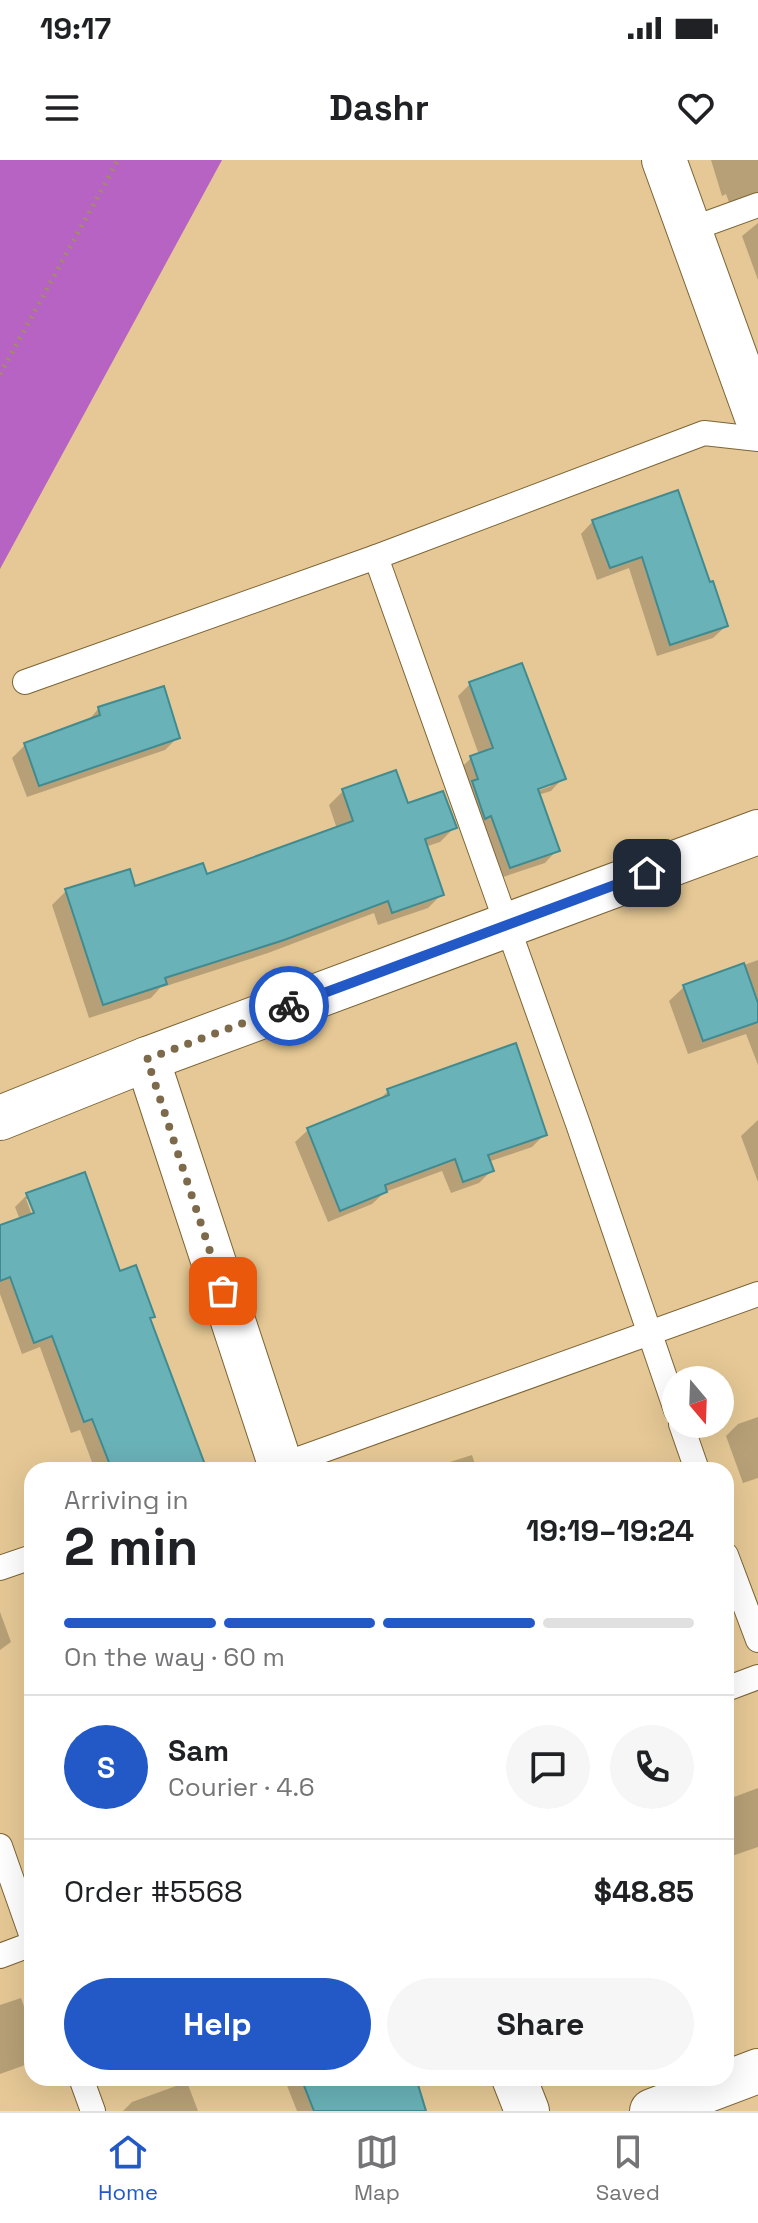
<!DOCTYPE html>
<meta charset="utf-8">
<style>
:root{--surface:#fff;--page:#f6f6f6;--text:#202124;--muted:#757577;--line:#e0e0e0;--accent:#2259c6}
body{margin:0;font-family:"Space Grotesk",sans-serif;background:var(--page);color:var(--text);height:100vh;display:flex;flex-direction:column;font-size:30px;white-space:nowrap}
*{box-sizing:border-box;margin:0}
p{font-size:26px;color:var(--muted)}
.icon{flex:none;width:44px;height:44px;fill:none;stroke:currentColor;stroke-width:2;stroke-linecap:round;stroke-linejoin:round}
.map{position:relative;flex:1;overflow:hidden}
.drawer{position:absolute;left:24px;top:1302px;width:710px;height:624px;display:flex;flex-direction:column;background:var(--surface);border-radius:24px;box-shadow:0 8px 32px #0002}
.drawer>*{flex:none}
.needle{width:52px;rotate:161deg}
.tools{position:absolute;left:662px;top:1206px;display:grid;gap:16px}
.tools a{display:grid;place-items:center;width:72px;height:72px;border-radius:50%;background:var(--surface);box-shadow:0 8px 32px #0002;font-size:40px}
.pin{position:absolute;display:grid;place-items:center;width:68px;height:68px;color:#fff;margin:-34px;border-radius:16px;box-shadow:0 4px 12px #0006}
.courier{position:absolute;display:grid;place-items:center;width:80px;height:80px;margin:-40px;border:6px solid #2259c6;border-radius:50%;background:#fff;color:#222;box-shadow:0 2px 10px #0007}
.summary em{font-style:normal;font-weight:600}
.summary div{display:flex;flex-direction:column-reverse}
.summary{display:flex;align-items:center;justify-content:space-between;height:136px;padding:0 40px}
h1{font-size:52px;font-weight:600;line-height:60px}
.bar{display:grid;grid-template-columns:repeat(4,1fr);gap:12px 8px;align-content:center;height:96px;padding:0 40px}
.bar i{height:10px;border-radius:6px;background:var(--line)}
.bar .current{background:var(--accent)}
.bar p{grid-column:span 4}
.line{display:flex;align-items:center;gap:20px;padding:0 40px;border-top:2px solid var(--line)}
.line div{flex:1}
.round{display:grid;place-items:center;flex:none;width:84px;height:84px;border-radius:42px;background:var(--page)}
.action{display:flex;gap:16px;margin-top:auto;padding:16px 40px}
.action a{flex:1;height:92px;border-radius:48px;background:var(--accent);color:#fff;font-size:32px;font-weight:600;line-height:92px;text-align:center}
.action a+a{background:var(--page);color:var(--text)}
.status{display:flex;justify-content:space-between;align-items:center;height:56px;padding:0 40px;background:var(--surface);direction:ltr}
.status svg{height:22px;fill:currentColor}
header{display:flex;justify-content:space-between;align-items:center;height:104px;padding:0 40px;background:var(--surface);font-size:36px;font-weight:600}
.tabs{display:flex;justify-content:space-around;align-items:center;height:112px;border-top:2px solid var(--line);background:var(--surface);font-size:22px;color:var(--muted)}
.tabs a{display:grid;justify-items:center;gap:4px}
.tabs .current{color:var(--accent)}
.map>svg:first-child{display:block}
.forest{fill:#b663c3}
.shadow{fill:#0003;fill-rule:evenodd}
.building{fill:#69b2b8;stroke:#418b90;stroke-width:2}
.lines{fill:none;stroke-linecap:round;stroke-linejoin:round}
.lane-casing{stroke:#7d6434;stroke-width:26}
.street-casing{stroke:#7d6434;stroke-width:46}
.path{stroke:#a38d66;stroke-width:5;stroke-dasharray:2 6;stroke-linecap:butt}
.lane{stroke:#fff;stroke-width:24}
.street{stroke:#fff;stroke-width:44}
.done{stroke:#7c6a4b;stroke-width:8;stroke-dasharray:0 14.4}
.route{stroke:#2259c6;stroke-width:10}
</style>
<div class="status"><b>19:17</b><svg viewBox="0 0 49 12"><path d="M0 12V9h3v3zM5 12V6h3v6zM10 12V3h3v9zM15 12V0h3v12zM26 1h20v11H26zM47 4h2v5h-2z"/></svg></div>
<header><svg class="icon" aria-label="menu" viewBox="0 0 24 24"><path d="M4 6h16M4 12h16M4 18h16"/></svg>Dashr<svg class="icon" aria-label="heart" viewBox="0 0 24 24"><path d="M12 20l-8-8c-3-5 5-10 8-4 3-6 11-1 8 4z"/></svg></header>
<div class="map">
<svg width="758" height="1951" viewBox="0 0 758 1951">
<rect width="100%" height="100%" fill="#e5c895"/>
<polygon class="forest" points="0,0 222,0 0,409"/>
<g class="shadow">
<polygon points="711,0 758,0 758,48 730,45 726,34 722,36"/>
<polygon points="758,63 758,120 742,76"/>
<polygon points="677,333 726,466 713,478 657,496 629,408 597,420 581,374 593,361"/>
<path d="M470,524L563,618L551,631L538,635L557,690L545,703L497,719L459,610L471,598L479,595L458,536ZM551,622V626L529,634L528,631Z"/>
<polygon points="99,548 178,577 165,590 27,637 12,598 25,585 87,562"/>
<polygon points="343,631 407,646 454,668 440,682 425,687 442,734 428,748 378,765 374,753 268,793 160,828 151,838 89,858 52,745 66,731 134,728 206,717 337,669 329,645"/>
<polygon points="758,800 758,905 746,874 688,894 669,841 684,827"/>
<polygon points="388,931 544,975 532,987 488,1002 491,1011 479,1023 451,1033 442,1011 385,1032 372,1044 328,1062 295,982 308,970 378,941"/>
<polygon points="758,960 758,1022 741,976"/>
<path d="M27,1035L119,1114L152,1156L149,1160L178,1310H95L80,1270L71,1273L40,1187L22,1194L0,1134V1067L20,1060L15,1047ZM26,1039H30L39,1062L35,1063Z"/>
<polygon points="758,1257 758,1318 743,1323 726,1276 738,1264"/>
<polygon points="472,1295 477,1310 425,1310"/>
<polygon points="0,1452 11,1482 0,1490"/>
<polygon points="758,1628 758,1687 726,1698 726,1640"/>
<polygon points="21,1838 32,1869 32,1900 28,1904 0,1914 0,1845"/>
<polygon points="284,1918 405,1918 424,1951 297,1951"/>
<polygon points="559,1918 588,1918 562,1926"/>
<polygon points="187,1922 198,1951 123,1951 132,1942"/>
</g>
<g class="building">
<polygon points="678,330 710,422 713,421 728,466 670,485 642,397 610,408 592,360"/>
<polygon points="522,503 566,619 538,629 560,691 510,708 491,656 485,659 472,621 478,619 470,596 493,588 469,522"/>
<polygon points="164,526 180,578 39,626 24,583 100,555 98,547"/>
<polygon points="396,610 408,643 443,631 457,668 425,679 444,735 392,753 388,741 284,780 165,818 167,824 103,845 65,729 130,709 135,726 203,703 207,714 353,661 342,629"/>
<polygon points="744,803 758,843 758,862 703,881 683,825"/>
<polygon points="516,883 547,975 488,995 494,1011 463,1022 455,999 385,1025 387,1032 340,1051 307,968 389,935 387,929"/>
<polygon points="85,1012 120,1111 136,1105 155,1157 150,1158 207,1310 112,1310 92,1259 84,1262 52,1176 34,1183 10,1117 0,1121 0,1065 34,1053 26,1033"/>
<polygon points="301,1918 416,1918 426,1951 314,1951"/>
</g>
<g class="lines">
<g class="lane-casing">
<g id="lane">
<polyline points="689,70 758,45"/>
<polyline points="376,397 578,964 676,1250"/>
<polyline points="25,522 376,397 704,273 758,279"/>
<polyline points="681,1264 697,1310"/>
<polyline points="271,1309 758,1134"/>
<polyline points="726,1395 758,1480"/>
<polyline points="0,1408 32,1397"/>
<polyline points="726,1529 758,1517"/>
<polyline points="0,1686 32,1777"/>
<polyline points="0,1796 32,1784"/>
<polyline points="81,1918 93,1951"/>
</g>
</g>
<g class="street-casing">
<g id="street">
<polyline points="664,0 758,260"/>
<polyline points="147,899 282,1310"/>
<polyline points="0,958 147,899 758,672"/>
<polyline points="514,1918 527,1951"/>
<polyline points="652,1951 758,1911"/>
</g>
</g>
<polyline class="path" points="0,214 118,0"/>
<use href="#lane" class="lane"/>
<use href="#street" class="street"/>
</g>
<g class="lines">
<polyline class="done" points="223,1131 147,899 289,846"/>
<polyline class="route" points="289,846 647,713"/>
</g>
</svg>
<div class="tools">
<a><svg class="needle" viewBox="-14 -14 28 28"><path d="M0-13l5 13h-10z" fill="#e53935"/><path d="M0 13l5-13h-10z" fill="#757577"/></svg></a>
</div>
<div class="pin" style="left:223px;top:1131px;background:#ea580c"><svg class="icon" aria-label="bag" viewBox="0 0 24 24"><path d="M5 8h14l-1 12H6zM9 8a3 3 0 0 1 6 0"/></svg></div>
<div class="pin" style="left:647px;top:713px;background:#1f2937"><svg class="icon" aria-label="home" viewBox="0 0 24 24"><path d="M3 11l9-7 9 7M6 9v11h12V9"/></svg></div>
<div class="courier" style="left:289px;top:846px"><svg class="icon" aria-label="bike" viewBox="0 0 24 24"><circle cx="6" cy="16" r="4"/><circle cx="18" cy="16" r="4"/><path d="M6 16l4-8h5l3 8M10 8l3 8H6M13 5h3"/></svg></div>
<section class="drawer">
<div class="summary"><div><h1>2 min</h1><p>Arriving in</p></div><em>19:19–19:24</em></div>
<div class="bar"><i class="current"></i><i class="current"></i><i class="current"></i><i></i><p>On the way · 60 m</p></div>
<div class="line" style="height:144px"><b class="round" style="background:var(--accent);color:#fff">S</b><div><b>Sam</b><p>Courier · 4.6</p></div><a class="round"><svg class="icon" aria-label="chat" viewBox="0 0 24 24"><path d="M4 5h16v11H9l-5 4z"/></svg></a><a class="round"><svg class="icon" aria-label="phone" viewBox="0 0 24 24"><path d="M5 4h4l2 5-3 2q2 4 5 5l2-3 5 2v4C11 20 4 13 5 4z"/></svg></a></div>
<div class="line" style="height:104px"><div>Order #5568</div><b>$48.85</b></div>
<div class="action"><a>Help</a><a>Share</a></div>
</section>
</div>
<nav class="tabs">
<a class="current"><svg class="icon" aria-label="home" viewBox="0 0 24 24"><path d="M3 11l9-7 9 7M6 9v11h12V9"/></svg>Home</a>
<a><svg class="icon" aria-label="map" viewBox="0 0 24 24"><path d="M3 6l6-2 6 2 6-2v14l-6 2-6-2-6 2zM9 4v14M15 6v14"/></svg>Map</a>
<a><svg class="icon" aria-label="saved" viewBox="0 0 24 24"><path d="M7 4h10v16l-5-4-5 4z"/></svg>Saved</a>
</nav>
